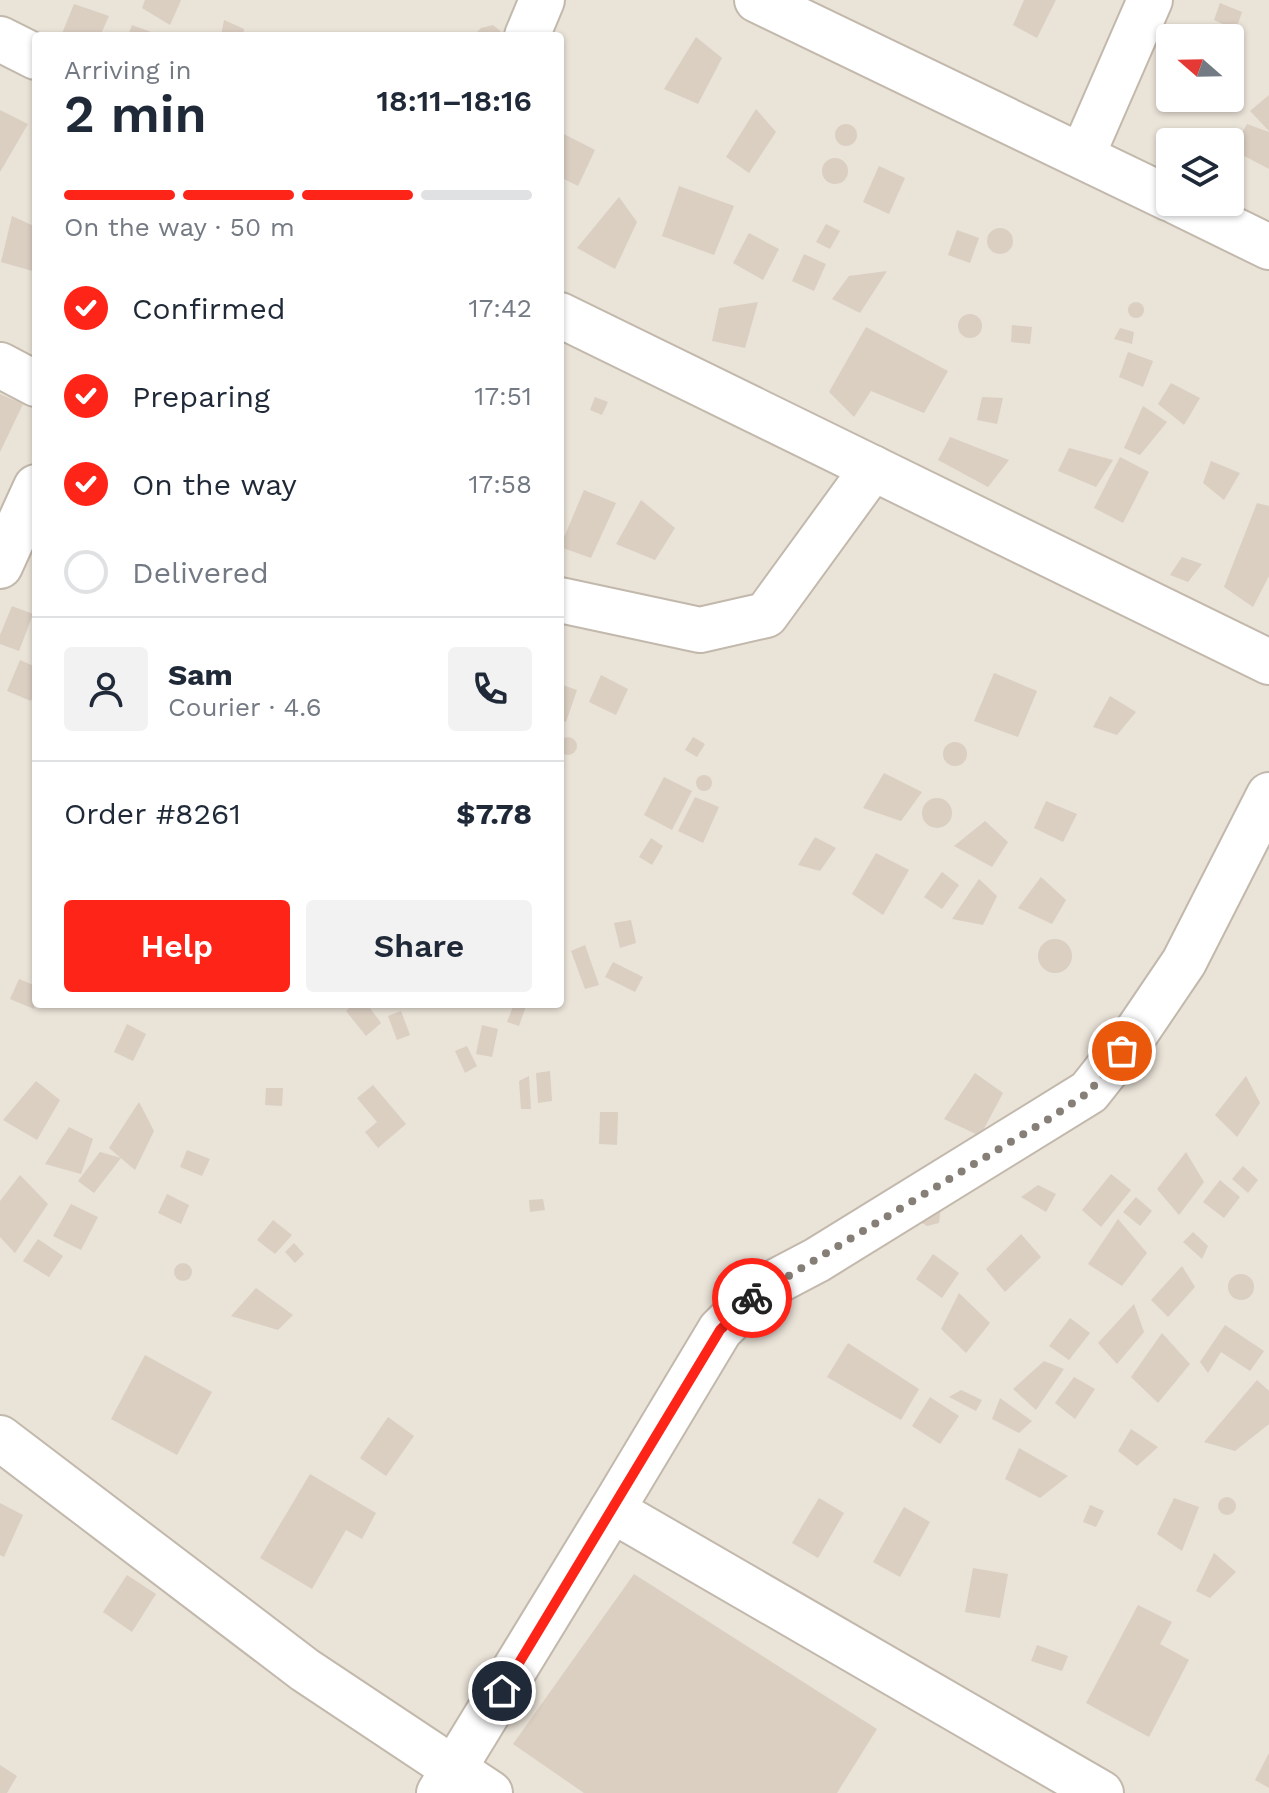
<!DOCTYPE html>
<meta charset="utf-8">
<style>
:root{--surface:#fff;--page:#f2f2f3;--text:#1f2937;--muted:#747a83;--line:#e0e1e3;--accent:#ff2418}
body{margin:0;font-family:"Work Sans",sans-serif;background:var(--page);color:var(--text);height:100vh;display:flex;flex-direction:column;font-size:30px;white-space:nowrap}
*{box-sizing:border-box;margin:0}
p{font-size:26px;color:var(--muted)}
.icon{flex:none;width:44px;height:44px;fill:none;stroke:currentColor;stroke-width:2;stroke-linecap:round;stroke-linejoin:round}
.map{position:relative;flex:1;overflow:hidden}
.side{position:absolute;left:32px;top:32px;width:532px;height:976px;display:flex;flex-direction:column;background:var(--surface);border-radius:8px;box-shadow:0 2px 6px #0004}
.side>*{flex:none}
.needle{width:52px;rotate:290deg}
.tools{position:absolute;left:1156px;top:24px;display:grid;gap:16px}
.tools a{display:grid;place-items:center;width:88px;height:88px;border-radius:8px;background:var(--surface);box-shadow:0 2px 6px #0004;font-size:40px}
.pin{position:absolute;display:grid;place-items:center;width:68px;height:68px;color:#fff;margin:-34px;border:4px solid #fff;border-radius:50%;box-shadow:0 2px 8px #0007}
.courier{position:absolute;display:grid;place-items:center;width:80px;height:80px;margin:-40px;border:6px solid #ff2418;border-radius:50%;background:#fff;color:#222;box-shadow:0 2px 10px #0007}
.summary em{font-style:normal;font-weight:600}
.summary div{display:flex;flex-direction:column-reverse}
.summary{display:flex;align-items:center;justify-content:space-between;height:136px;padding:0 32px}
h1{font-size:52px;font-weight:600;line-height:60px}
.bar{display:grid;grid-template-columns:repeat(4,1fr);gap:12px 8px;align-content:center;height:96px;padding:0 32px}
.bar i{height:10px;border-radius:6px;background:var(--line)}
.bar .on{background:var(--accent)}
.bar p{grid-column:span 4}
.line{display:flex;align-items:center;gap:20px;padding:0 32px;border-top:2px solid var(--line)}
.line div{flex:1}
.round{display:grid;place-items:center;flex:none;width:84px;height:84px;border-radius:8px;background:var(--page)}
ol{padding:0 32px;list-style:none}
li{display:flex;align-items:center;gap:24px;height:88px}
li p{margin-inline-start:auto}
li .icon{padding:8px;border-radius:50%;background:var(--accent);color:#fff;stroke-width:4}
li:last-child{color:var(--muted)}
li i{width:44px;height:44px;border:4px solid var(--line);border-radius:50%}
.button{display:flex;gap:16px;margin-top:auto;padding:16px 32px}
.button a{flex:1;height:92px;border-radius:8px;background:var(--accent);color:#fff;font-size:32px;font-weight:600;line-height:92px;text-align:center}
.button a+a{background:var(--page);color:var(--text)}
.map>svg:first-child{display:block}
.residential{fill:#eae3d8;fill-rule:evenodd}
.building{fill:#dbcfc2}
.lines{fill:none;stroke-linecap:round;stroke-linejoin:round}
.street-casing{stroke:#c2b8ac;stroke-width:48}
.street{stroke:#fff;stroke-width:44}
.done{stroke:#867f77;stroke-width:8;stroke-dasharray:0 14.4}
.route{stroke:#ff2418;stroke-width:10}
</style>
<div class="map">
<svg width="1269" height="1793" viewBox="0 0 1269 1793">
<rect width="100%" height="100%" fill="#f6f1eb"/>
<path class="residential" d="M0,0H1269V1793H0ZM36,36H560V1004H36ZM1170,38H1230V98H1170ZM1170,142H1230V202H1170Z"/>
<g class="building">
<polygon points="145,0 181,0 170,25 142,8"/>
<polygon points="1024,0 1056,0 1037,38 1013,25"/>
<polygon points="1220,3 1242,12 1236,30 1214,20"/>
<polygon points="74,4 109,16 100,36 61,36"/>
<polygon points="224,20 244,29 243,36 221,36"/>
<polygon points="132,25 162,36 128,36"/>
<polygon points="493,25 506,36 473,36 481,28"/>
<polygon points="696,37 722,58 698,104 664,89"/>
<polygon points="1269,95 1269,131 1250,111"/>
<polygon points="1188,98 1217,98 1213,110 1187,101"/>
<polygon points="756,109 776,132 749,173 726,157"/>
<polygon points="0,110 28,124 0,172"/>
<circle cx="846" cy="135" r="11"/>
<polygon points="1247,124 1269,132 1269,169 1233,150"/>
<polygon points="560,132 595,150 578,186 560,177"/>
<circle cx="835" cy="171" r="13"/>
<polygon points="879,166 905,178 889,214 863,202"/>
<polygon points="679,186 734,206 714,255 662,236"/>
<polygon points="619,197 637,222 615,269 577,248"/>
<polygon points="12,216 36,227 36,272 1,262"/>
<polygon points="826,224 840,231 830,249 816,242"/>
<circle cx="1000" cy="241" r="13"/>
<polygon points="957,230 979,238 970,263 948,255"/>
<polygon points="749,233 779,249 763,280 733,263"/>
<polygon points="804,254 826,264 814,291 792,281"/>
<polygon points="887,271 860,313 832,299 849,276"/>
<polygon points="758,302 745,348 712,341 719,308"/>
<circle cx="1136" cy="310" r="8"/>
<circle cx="970" cy="326" r="12"/>
<polygon points="1012,325 1032,327 1030,344 1011,342"/>
<polygon points="866,327 948,371 924,413 871,391 854,417 829,392"/>
<polygon points="1120,328 1134,332 1132,344 1114,339"/>
<polygon points="1128,352 1153,361 1143,387 1119,377"/>
<polygon points="1171,383 1200,398 1184,425 1158,404"/>
<polygon points="0,394 23,404 0,452"/>
<polygon points="595,397 608,402 602,415 590,410"/>
<polygon points="982,397 1003,398 997,424 977,420"/>
<polygon points="1143,406 1167,422 1140,455 1124,448"/>
<polygon points="950,437 1009,460 988,487 938,460"/>
<polygon points="1069,448 1113,460 1096,487 1058,471"/>
<polygon points="1120,457 1149,472 1123,523 1094,508"/>
<polygon points="1211,461 1240,473 1224,500 1203,483"/>
<polygon points="584,490 616,503 591,558 560,547"/>
<polygon points="641,500 675,528 655,560 616,544"/>
<polygon points="1257,503 1269,506 1269,576 1253,607 1224,587"/>
<polygon points="1182,557 1202,564 1188,582 1170,575"/>
<polygon points="12,606 33,614 19,651 0,644 0,635"/>
<polygon points="20,660 36,667 36,689 31,701 7,691"/>
<polygon points="994,673 1037,691 1018,737 974,721"/>
<polygon points="601,675 628,689 616,715 589,702"/>
<polygon points="560,684 577,690 566,722 560,720"/>
<polygon points="1110,696 1136,712 1117,735 1093,727"/>
<circle cx="568" cy="746" r="9"/>
<polygon points="693,737 705,744 697,757 685,750"/>
<circle cx="955" cy="754" r="12"/>
<polygon points="884,773 922,792 901,821 863,808"/>
<circle cx="704" cy="783" r="8"/>
<polygon points="664,777 692,791 672,830 644,815"/>
<polygon points="695,797 719,807 703,843 678,831"/>
<circle cx="937" cy="813" r="15"/>
<polygon points="1046,801 1077,814 1063,842 1034,828"/>
<polygon points="985,821 1008,842 992,867 954,846"/>
<polygon points="815,837 836,848 820,871 798,865"/>
<polygon points="651,838 663,846 652,865 639,857"/>
<polygon points="876,853 909,870 883,915 852,894"/>
<polygon points="942,872 959,885 942,909 924,897"/>
<polygon points="1041,877 1066,900 1052,924 1018,908"/>
<polygon points="979,879 997,896 983,925 952,919"/>
<polygon points="631,920 636,943 620,948 614,923"/>
<circle cx="1055" cy="956" r="17"/>
<polygon points="585,945 599,985 585,989 571,951"/>
<polygon points="613,962 643,977 635,992 605,977"/>
<polygon points="19,979 36,986 34,1009 10,999"/>
<polygon points="354,1004 367,1004 381,1023 366,1036 346,1011"/>
<polygon points="514,1004 526,1006 519,1026 507,1022"/>
<polygon points="401,1011 410,1035 397,1040 388,1016"/>
<polygon points="127,1024 146,1034 133,1061 114,1052"/>
<polygon points="482,1025 498,1029 492,1057 476,1054"/>
<polygon points="467,1046 477,1066 465,1073 455,1051"/>
<polygon points="550,1071 552,1101 538,1103 536,1073"/>
<polygon points="975,1073 1003,1093 980,1136 944,1119"/>
<polygon points="529,1076 531,1109 521,1109 519,1081"/>
<polygon points="1246,1076 1260,1103 1237,1137 1215,1115"/>
<polygon points="36,1081 60,1100 37,1140 3,1120"/>
<polygon points="373,1085 406,1124 378,1148 365,1132 377,1122 357,1098"/>
<polygon points="266,1088 283,1088 282,1106 265,1105"/>
<polygon points="139,1102 154,1131 135,1170 109,1148"/>
<polygon points="600,1112 618,1112 617,1145 599,1144"/>
<polygon points="69,1127 93,1139 81,1174 45,1164"/>
<polygon points="187,1150 210,1159 202,1176 180,1167"/>
<polygon points="100,1152 121,1158 94,1193 78,1181"/>
<polygon points="1186,1152 1204,1182 1179,1215 1157,1189"/>
<polygon points="1243,1166 1258,1180 1248,1193 1232,1179"/>
<polygon points="1111,1174 1131,1190 1101,1227 1082,1210"/>
<polygon points="20,1175 48,1204 15,1253 0,1237 0,1201"/>
<polygon points="1220,1180 1240,1197 1224,1218 1203,1202"/>
<polygon points="1038,1185 1056,1194 1046,1212 1021,1197"/>
<polygon points="167,1194 189,1205 181,1224 158,1213"/>
<polygon points="1136,1197 1152,1211 1140,1226 1123,1212"/>
<polygon points="543,1199 545,1210 530,1212 529,1200"/>
<polygon points="71,1204 98,1217 81,1250 53,1236"/>
<polygon points="941,1206 939,1223 927,1226 919,1221"/>
<polygon points="1118,1219 1147,1253 1122,1286 1088,1264"/>
<polygon points="273,1220 292,1235 275,1254 257,1240"/>
<polygon points="1193,1232 1208,1246 1202,1259 1183,1242"/>
<polygon points="1021,1234 1041,1257 1005,1292 986,1269"/>
<polygon points="38,1239 63,1256 49,1277 23,1261"/>
<polygon points="294,1243 304,1254 295,1263 285,1252"/>
<polygon points="933,1254 959,1273 942,1298 916,1279"/>
<circle cx="183" cy="1272" r="9"/>
<polygon points="1182,1266 1195,1287 1168,1317 1151,1300"/>
<circle cx="1241" cy="1287" r="13"/>
<polygon points="256,1288 293,1315 278,1330 231,1316"/>
<polygon points="959,1293 990,1323 966,1353 941,1329"/>
<polygon points="1134,1304 1144,1332 1117,1364 1098,1343"/>
<polygon points="1070,1318 1090,1333 1069,1360 1049,1346"/>
<polygon points="1225,1325 1264,1351 1250,1371 1221,1352 1208,1373 1200,1362"/>
<polygon points="1162,1333 1190,1364 1158,1403 1131,1377"/>
<polygon points="848,1343 919,1389 901,1420 827,1377"/>
<polygon points="145,1355 212,1392 177,1455 111,1419"/>
<polygon points="1044,1361 1064,1369 1036,1410 1013,1389"/>
<polygon points="1074,1377 1095,1389 1075,1419 1055,1403"/>
<polygon points="1257,1380 1269,1391 1269,1424 1235,1451 1204,1442"/>
<polygon points="961,1390 982,1400 976,1411 949,1397"/>
<polygon points="930,1397 959,1416 940,1444 912,1426"/>
<polygon points="1000,1398 1032,1421 1019,1433 992,1419"/>
<polygon points="388,1417 414,1436 386,1476 360,1458"/>
<polygon points="1131,1429 1158,1447 1137,1466 1118,1451"/>
<polygon points="1019,1448 1068,1476 1040,1498 1005,1479"/>
<polygon points="310,1474 376,1513 362,1539 346,1530 312,1589 260,1558"/>
<circle cx="1227" cy="1506" r="9"/>
<polygon points="819,1498 844,1513 818,1558 792,1543"/>
<polygon points="1174,1498 1199,1507 1182,1551 1157,1534"/>
<polygon points="0,1503 23,1515 4,1557 0,1555"/>
<polygon points="1090,1505 1104,1511 1096,1527 1083,1522"/>
<polygon points="904,1507 930,1522 900,1577 873,1562"/>
<polygon points="1214,1553 1236,1572 1210,1598 1196,1591"/>
<polygon points="973,1568 1008,1574 1000,1618 965,1612"/>
<polygon points="634,1574 877,1729 837,1793 584,1793 513,1744"/>
<polygon points="127,1575 156,1594 132,1632 103,1612"/>
<polygon points="1138,1605 1172,1622 1160,1644 1189,1660 1149,1737 1086,1703"/>
<polygon points="1037,1645 1068,1656 1062,1671 1031,1661"/>
<polygon points="1269,1753 1269,1788 1255,1780"/>
<polygon points="0,1765 17,1776 7,1793 0,1793"/>
</g>
<g class="lines">
<g class="street-casing">
<g id="street">
<polyline points="757,0 1170,199"/>
<polyline points="527,36 542,0"/>
<polyline points="0,39 36,57"/>
<polyline points="1082,156 1150,0"/>
<polyline points="1177,202 1269,247"/>
<polyline points="560,315 1269,662"/>
<polyline points="0,365 36,384"/>
<polyline points="0,566 36,487"/>
<polyline points="560,600 700,630 766,615 873,468"/>
<polyline points="0,1438 305,1670 490,1793"/>
<polyline points="612,1510 720,1330 760,1290 817,1260 1089,1092 1138,1030 1184,962 1269,795"/>
<polyline points="439,1793 612,1510 1101,1793"/>
</g>
</g>
<use href="#street" class="street"/>
</g>
<g class="lines">
<polyline class="done" points="752,1298 1052,1117 1089,1092 1122,1051"/>
<polyline class="route" points="502,1691 720,1330 752,1298"/>
</g>
</svg>
<div class="tools">
<a><svg class="needle" viewBox="-14 -14 28 28"><path d="M0-13l5 13h-10z" fill="#e53935"/><path d="M0 13l5-13h-10z" fill="#747a83"/></svg></a>
<a><svg class="icon" aria-label="layers" viewBox="0 0 24 24"><path d="M12 4l9 5-9 5-9-5zM3 14l9 5 9-5"/></svg></a>
</div>
<div class="pin" style="left:1122px;top:1051px;background:#ea580c"><svg class="icon" aria-label="bag" viewBox="0 0 24 24"><path d="M5 8h14l-1 12H6zM9 8a3 3 0 0 1 6 0"/></svg></div>
<div class="pin" style="left:502px;top:1691px;background:#1f2937"><svg class="icon" aria-label="home" viewBox="0 0 24 24"><path d="M3 11l9-7 9 7M6 9v11h12V9"/></svg></div>
<div class="courier" style="left:752px;top:1298px"><svg class="icon" aria-label="bike" viewBox="0 0 24 24"><circle cx="6" cy="16" r="4"/><circle cx="18" cy="16" r="4"/><path d="M6 16l4-8h5l3 8M10 8l3 8H6M13 5h3"/></svg></div>
<section class="side">
<div class="summary"><div><h1>2 min</h1><p>Arriving in</p></div><em>18:11–18:16</em></div>
<div class="bar"><i class="on"></i><i class="on"></i><i class="on"></i><i></i><p>On the way · 50 m</p></div>
<ol>
<li><svg class="icon" aria-label="check" viewBox="0 0 24 24"><path d="M5 12l5 5 9-10"/></svg>Confirmed<p>17:42</p></li>
<li><svg class="icon" aria-label="check" viewBox="0 0 24 24"><path d="M5 12l5 5 9-10"/></svg>Preparing<p>17:51</p></li>
<li><svg class="icon" aria-label="check" viewBox="0 0 24 24"><path d="M5 12l5 5 9-10"/></svg>On the way<p>17:58</p></li>
<li><i></i>Delivered</li>
</ol>
<div class="line" style="height:144px"><a class="round"><svg class="icon" aria-label="person" viewBox="0 0 24 24"><circle cx="12" cy="8" r="4"/><path d="M4 21q1-7 8-7t8 7"/></svg></a><div><b>Sam</b><p>Courier · 4.6</p></div><a class="round"><svg class="icon" aria-label="phone" viewBox="0 0 24 24"><path d="M5 4h4l2 5-3 2q2 4 5 5l2-3 5 2v4C11 20 4 13 5 4z"/></svg></a></div>
<div class="line" style="height:104px"><div>Order #8261</div><b>$7.78</b></div>
<div class="button"><a>Help</a><a>Share</a></div>
</section>
</div>
